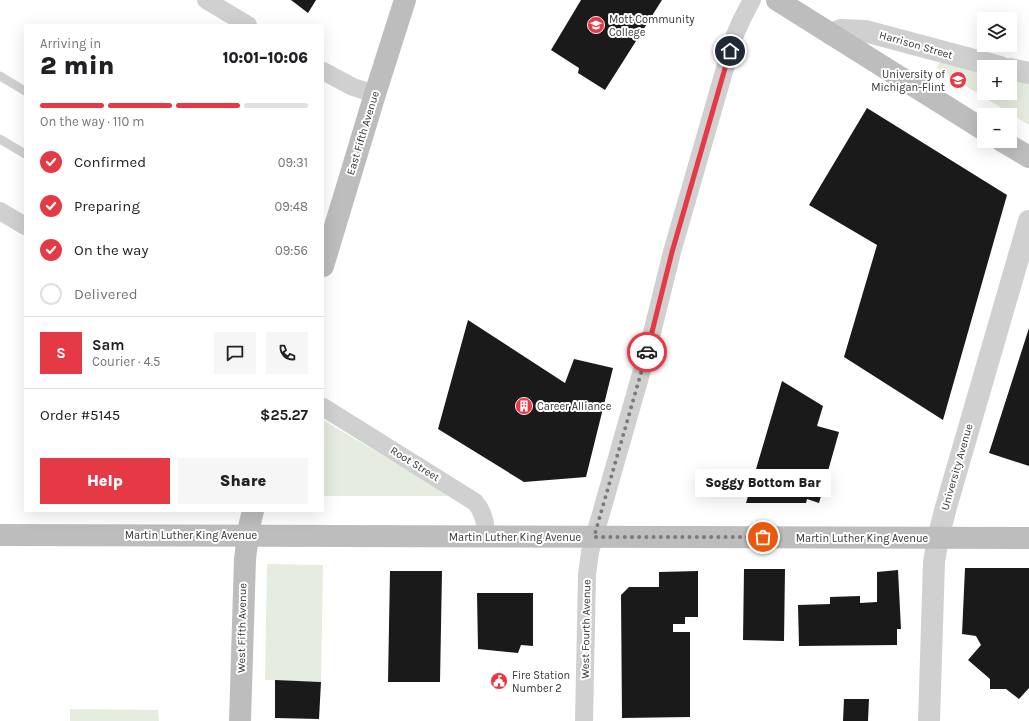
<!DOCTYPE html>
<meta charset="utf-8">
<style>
:root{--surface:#fff;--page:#f6f6f6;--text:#202124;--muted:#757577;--line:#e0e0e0;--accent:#e63946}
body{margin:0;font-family:Karla,sans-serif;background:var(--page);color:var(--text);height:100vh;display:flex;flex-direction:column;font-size:15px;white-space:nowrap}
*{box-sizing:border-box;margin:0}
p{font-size:13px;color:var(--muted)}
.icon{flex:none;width:22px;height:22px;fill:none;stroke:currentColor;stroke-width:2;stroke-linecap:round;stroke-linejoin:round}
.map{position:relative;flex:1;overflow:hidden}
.sheet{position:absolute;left:24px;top:24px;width:300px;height:488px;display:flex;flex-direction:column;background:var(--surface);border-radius:0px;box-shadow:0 4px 16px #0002}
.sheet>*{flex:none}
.fabs{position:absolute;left:977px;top:12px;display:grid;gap:8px}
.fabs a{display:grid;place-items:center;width:40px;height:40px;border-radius:0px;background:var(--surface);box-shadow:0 4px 16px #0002;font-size:20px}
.pin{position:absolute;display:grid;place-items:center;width:34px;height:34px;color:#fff;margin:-17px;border:2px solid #fff;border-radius:50%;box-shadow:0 1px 4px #0007}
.courier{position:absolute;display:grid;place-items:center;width:40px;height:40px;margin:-20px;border:3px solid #e63946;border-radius:50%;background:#fff;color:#222;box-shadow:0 1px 5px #0007}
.bubble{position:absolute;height:28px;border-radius:0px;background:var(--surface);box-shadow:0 4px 16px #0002;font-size:13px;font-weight:800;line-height:28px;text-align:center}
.head em{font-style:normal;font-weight:800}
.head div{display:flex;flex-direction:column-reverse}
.head{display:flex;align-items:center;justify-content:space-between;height:68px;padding:0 16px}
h1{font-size:26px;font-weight:800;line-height:30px}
.bar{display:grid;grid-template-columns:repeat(4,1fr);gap:6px 4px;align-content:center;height:48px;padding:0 16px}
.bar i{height:5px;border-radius:3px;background:var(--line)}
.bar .current{background:var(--accent)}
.bar p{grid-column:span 4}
.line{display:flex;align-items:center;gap:10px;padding:0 16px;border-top:1px solid var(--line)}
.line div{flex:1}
.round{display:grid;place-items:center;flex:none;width:42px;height:42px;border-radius:0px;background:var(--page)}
ol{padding:0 16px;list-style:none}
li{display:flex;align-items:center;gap:12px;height:44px}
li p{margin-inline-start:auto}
li .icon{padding:4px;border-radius:50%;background:var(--accent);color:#fff;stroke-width:4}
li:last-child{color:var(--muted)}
li i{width:22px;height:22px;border:2px solid var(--line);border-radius:50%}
.cta{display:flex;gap:8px;margin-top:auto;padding:8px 16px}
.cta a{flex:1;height:46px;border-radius:0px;background:var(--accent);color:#fff;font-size:16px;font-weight:800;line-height:46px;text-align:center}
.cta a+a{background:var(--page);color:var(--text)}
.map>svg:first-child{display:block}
.green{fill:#e6ecdf}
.building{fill:#1a1a1a}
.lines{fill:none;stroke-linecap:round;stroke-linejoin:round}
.service{stroke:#d0d0d0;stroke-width:9}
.minor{stroke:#d0d0d0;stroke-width:18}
.tertiary{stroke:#d0d0d0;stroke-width:22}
.secondary{stroke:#bdbdbd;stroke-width:22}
.done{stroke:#7a7a7a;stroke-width:4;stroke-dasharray:0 7.2}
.route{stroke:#e63946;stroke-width:5}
.labels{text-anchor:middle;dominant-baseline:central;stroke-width:4;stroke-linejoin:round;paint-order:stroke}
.poi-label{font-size:11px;fill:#333;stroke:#fff;text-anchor:start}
.street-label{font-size:11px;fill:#333;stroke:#fff}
</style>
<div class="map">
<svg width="1029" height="721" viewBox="0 0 1029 721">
<rect width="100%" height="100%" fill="#fff"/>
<g class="green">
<polygon points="940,62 984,73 984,93 1010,93 1010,79 1029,83 1029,125 937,68 938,65"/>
<polygon points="323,420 451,496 323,496"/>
<polygon points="267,564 323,565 321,682 265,680"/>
<polygon points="70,709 158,710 159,721 70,721"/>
</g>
<g class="building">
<polygon points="291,0 316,0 308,13"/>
<polygon points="581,0 662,0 605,90 578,73 579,68 551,50"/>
<polygon points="867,108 1007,195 943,420 844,357 877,245 809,205"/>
<polygon points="468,320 565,383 574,359 613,368 586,477 524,482 438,429"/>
<polygon points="1029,328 1029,466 989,453"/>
<polygon points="782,381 823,406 817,426 839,432 819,503 807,499 806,503 746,503"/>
<polygon points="965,568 1029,568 1029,688 1019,699 1006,689 990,689 990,679 968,660 981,645 976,636 962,634"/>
<polygon points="744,569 785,569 784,641 743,640"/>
<polygon points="898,570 901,629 897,629 897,645 799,646 798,605 830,604 830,597 860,596 860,603 877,602 877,572"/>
<polygon points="390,571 442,571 440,682 388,682"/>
<polygon points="698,571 698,617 685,617 685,624 673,624 673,632 690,632 690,717 622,718 621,595 629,587 659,587 659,572"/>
<polygon points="477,593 533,593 533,646 521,645 518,653 478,649"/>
<polygon points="275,680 321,682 319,719 275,718"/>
<polygon points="844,699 869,699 868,721 843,721"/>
</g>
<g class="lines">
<g class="service">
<polyline points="0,76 25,91"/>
<polyline points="0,139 25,154"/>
</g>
<g class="minor">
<polyline points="206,0 248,25"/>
<polyline points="323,71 353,87 375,94"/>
<polyline points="0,211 25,226"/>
<path d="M323,407L475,502C484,512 486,523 486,536"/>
<polyline points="584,721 587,575 590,552 648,349 672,252 734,37 742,19 752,0"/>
</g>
<g class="tertiary">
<polyline points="831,34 841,30 865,31 1000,67"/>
<polyline points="1010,69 1029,73"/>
<polyline points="929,721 934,562 938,538 946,507 1029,221"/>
</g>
<g class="secondary">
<polyline points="777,0 984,130"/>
<polyline points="1002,141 1029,157"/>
<polyline points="323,266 375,94 405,0"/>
<polyline points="0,535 1029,538"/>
<polyline points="240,721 245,559 249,527 253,511"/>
</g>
</g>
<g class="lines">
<polyline class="done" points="647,352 594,537 763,537"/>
<polyline class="route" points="647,352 672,252 730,51"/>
</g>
<defs>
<g id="university-disc" transform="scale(0.9)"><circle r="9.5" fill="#e63946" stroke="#fff"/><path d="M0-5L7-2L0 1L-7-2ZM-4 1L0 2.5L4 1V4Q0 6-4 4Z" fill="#fff"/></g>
<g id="building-disc" transform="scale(0.9)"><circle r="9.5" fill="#e63946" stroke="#fff"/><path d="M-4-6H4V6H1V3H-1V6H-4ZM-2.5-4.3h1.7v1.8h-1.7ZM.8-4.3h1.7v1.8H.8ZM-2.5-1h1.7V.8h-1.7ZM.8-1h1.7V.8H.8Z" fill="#fff"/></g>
<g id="civic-disc" transform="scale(0.9)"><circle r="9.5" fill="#e63946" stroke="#fff"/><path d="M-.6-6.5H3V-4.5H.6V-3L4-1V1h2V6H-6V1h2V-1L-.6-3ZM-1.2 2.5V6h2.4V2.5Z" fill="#fff"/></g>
</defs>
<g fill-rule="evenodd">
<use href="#university-disc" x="596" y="25"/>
<use href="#university-disc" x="958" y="80"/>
<use href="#building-disc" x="524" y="406"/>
<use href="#civic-disc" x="499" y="681"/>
</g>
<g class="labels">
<g class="poi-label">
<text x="609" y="19">Mott Community<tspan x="609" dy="13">College</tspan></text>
<text x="945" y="74" text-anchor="end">University of<tspan x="945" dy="13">Michigan-Flint</tspan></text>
<text x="537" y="406">Career Alliance</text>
<text x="512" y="675">Fire Station<tspan x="512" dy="13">Number 2</tspan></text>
</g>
<g class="street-label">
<text transform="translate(916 45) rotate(16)">Harrison Street</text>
<text transform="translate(363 133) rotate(-73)">East Fifth Avenue</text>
<text transform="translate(415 464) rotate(32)">Root Street</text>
<text transform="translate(957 467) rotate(-74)">University Avenue</text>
<text x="191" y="535">Martin Luther King Avenue</text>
<text x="515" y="537">Martin Luther King Avenue</text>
<text x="862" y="538">Martin Luther King Avenue</text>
<text transform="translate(242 628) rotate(-89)">West Fifth Avenue</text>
<text transform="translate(586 629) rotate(-89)">West Fourth Avenue</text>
</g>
</g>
</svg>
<div class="fabs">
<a><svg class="icon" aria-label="layers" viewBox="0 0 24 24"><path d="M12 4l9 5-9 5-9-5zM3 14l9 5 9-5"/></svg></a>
<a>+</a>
<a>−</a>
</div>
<div class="pin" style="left:763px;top:537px;background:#ea580c"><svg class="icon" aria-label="bag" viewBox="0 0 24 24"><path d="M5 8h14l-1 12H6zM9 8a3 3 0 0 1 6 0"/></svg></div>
<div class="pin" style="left:730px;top:51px;background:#1f2937"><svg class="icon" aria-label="home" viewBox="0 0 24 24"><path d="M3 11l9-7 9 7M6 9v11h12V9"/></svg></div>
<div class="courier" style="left:647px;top:352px"><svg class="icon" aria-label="car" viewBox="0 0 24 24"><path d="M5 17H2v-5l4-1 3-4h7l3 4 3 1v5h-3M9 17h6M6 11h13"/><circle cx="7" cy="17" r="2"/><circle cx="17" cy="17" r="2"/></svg></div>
<div class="bubble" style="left:695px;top:469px;width:136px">Soggy Bottom Bar</div>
<section class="sheet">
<div class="head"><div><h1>2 min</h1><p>Arriving in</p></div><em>10:01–10:06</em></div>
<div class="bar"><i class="current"></i><i class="current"></i><i class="current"></i><i></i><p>On the way · 110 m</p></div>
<ol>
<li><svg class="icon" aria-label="check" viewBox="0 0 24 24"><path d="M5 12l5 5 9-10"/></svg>Confirmed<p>09:31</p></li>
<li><svg class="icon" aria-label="check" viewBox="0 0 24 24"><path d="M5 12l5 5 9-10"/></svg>Preparing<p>09:48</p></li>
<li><svg class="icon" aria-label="check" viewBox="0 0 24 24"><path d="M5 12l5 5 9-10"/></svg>On the way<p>09:56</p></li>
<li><i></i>Delivered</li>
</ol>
<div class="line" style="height:72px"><b class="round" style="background:var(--accent);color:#fff">S</b><div><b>Sam</b><p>Courier · 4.5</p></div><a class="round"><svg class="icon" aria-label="chat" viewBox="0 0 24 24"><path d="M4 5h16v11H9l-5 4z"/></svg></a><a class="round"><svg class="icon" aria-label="phone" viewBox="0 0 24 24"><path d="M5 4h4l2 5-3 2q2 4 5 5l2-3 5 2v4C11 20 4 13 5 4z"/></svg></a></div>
<div class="line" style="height:52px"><div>Order #5145</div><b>$25.27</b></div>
<div class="cta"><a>Help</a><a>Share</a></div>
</section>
</div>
